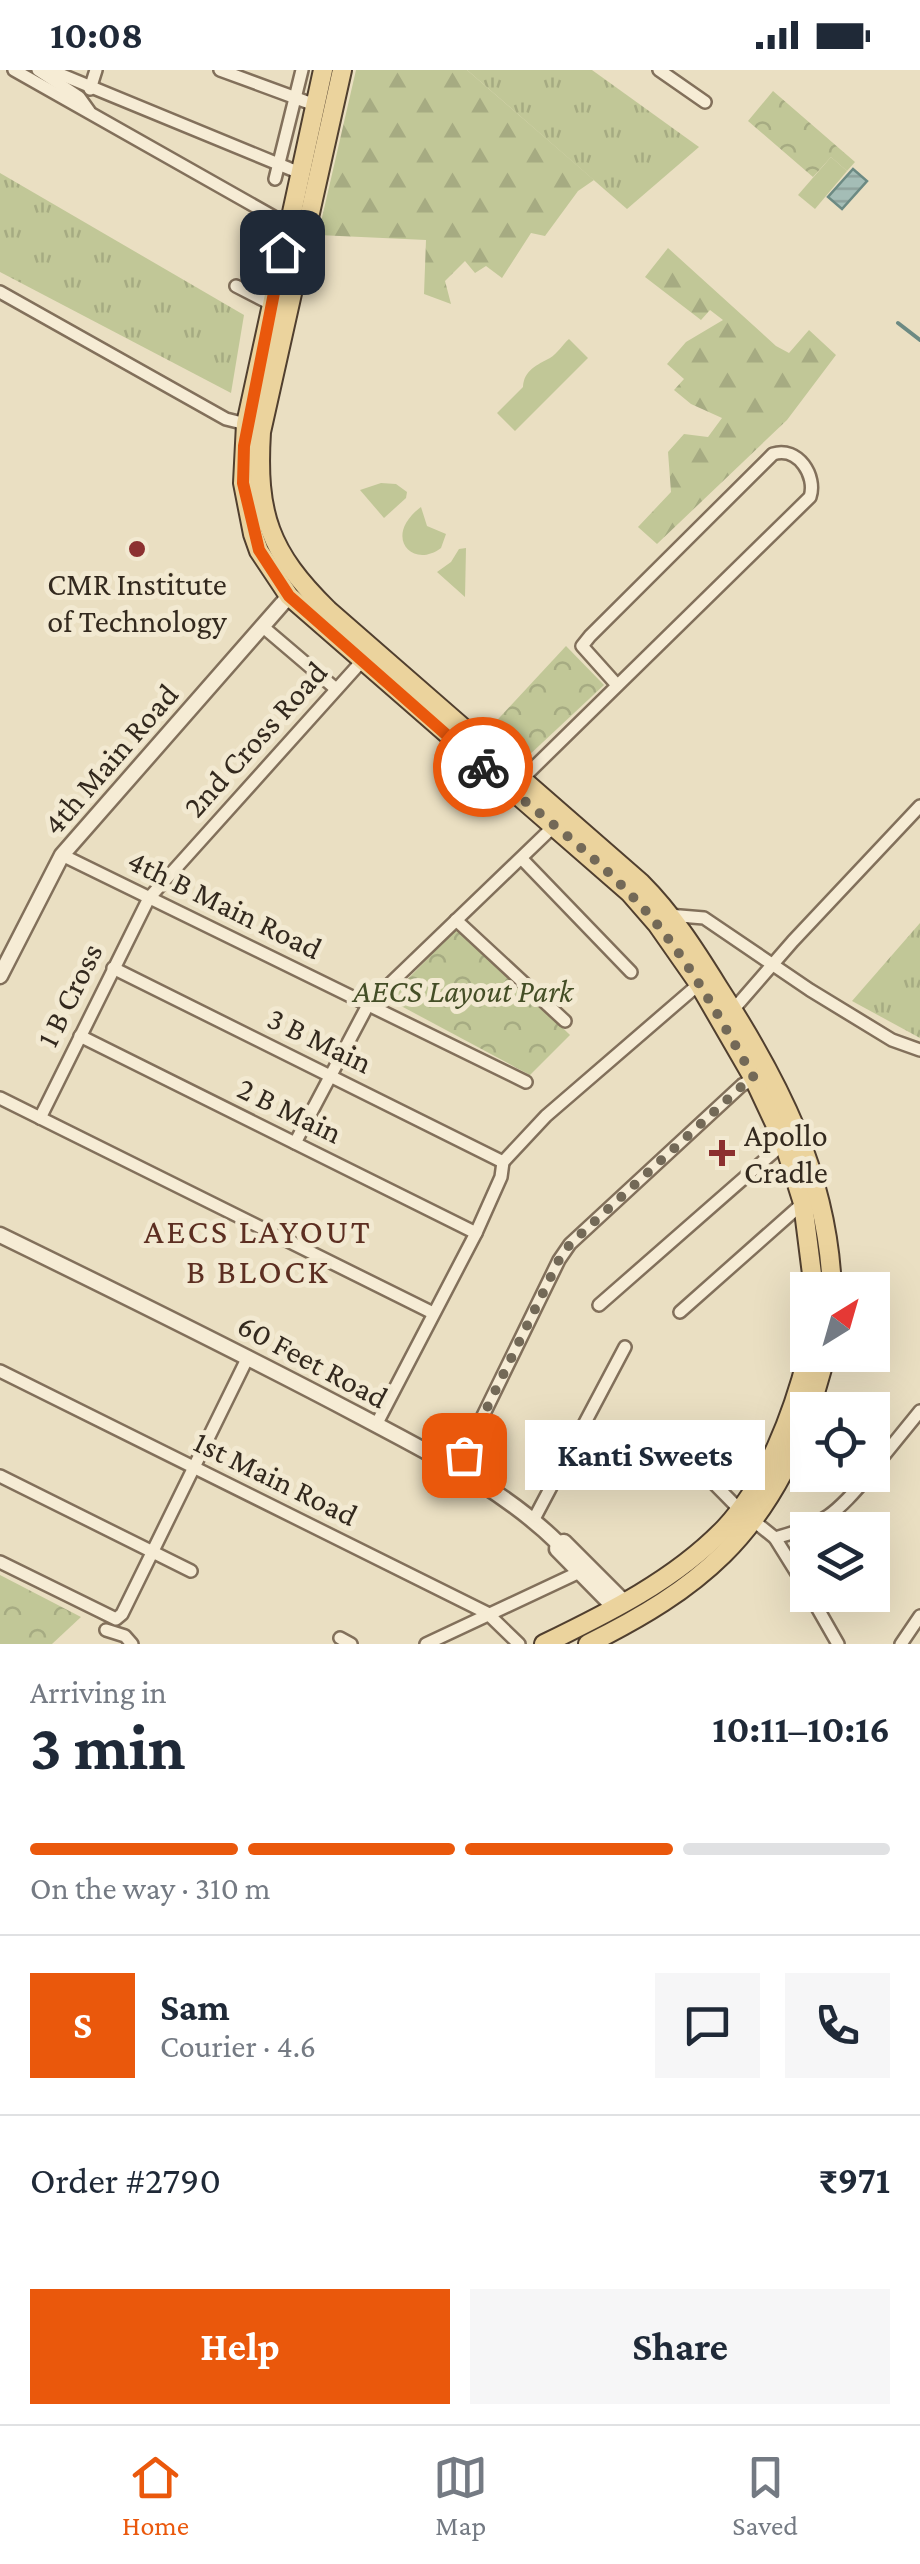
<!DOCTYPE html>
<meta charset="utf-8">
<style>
:root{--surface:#fff;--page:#f6f6f7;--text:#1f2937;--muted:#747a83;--line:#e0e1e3;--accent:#ea580c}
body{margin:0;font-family:"Crimson Pro",serif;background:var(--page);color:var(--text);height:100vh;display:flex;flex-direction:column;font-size:38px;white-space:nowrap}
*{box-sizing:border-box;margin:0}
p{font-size:32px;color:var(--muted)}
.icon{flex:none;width:55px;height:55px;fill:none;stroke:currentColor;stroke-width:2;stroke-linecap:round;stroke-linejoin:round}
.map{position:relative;height:1574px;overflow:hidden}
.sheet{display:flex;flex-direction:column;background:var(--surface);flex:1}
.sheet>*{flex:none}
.needle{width:65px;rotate:37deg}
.controls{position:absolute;left:790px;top:1202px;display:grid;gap:20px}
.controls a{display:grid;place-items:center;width:100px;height:100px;border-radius:0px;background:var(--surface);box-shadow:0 10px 40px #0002;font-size:50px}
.pin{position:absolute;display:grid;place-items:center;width:85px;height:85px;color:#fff;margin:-42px;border-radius:20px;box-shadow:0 5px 15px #0006}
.courier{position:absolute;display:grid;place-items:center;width:100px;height:100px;margin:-50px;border:8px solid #ea580c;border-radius:50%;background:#fff;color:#222;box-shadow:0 2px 12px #0007}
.bubble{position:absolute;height:70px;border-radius:0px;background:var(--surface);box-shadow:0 10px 40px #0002;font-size:32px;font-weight:700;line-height:70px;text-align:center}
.head em{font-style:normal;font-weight:700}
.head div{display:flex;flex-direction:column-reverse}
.head{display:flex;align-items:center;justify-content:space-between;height:170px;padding:0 30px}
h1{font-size:65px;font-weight:700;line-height:75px}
.bar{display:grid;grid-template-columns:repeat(4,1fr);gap:15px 10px;align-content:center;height:120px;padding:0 30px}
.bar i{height:12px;border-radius:8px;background:var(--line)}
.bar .active{background:var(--accent)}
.bar p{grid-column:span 4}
.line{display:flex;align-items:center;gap:25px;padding:0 30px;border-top:2px solid var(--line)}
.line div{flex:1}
.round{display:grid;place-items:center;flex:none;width:105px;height:105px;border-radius:0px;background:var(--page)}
.button{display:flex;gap:20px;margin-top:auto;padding:20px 30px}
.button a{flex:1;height:115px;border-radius:0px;background:var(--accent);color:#fff;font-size:40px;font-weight:700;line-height:115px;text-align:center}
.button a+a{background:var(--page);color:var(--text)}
.status{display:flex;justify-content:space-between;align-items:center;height:70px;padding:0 50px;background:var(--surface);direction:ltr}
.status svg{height:28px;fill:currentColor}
.tab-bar{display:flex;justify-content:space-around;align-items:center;height:140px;border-top:2px solid var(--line);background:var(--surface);font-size:28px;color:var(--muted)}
.tab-bar a{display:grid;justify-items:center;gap:5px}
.tab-bar .active{color:var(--accent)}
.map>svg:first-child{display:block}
.grass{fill:url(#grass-tufts)}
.forest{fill:url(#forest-firs)}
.park{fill:url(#park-crowns)}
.garden{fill:#c1c797}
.water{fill:url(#water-rules);stroke:#6c8a83;stroke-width:2.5}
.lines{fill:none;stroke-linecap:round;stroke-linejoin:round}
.stream{stroke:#6c8a83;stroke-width:4}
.minor-casing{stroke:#82705b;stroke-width:16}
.tertiary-casing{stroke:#82705b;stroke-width:19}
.primary-casing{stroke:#503f2f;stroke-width:22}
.minor{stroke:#f6ecd5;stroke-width:11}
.tertiary{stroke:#f6ecd5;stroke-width:14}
.primary{stroke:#ebd39d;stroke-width:18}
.done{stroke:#736957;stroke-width:10;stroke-dasharray:0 18}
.route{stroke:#ea580c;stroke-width:12}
.poi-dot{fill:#8c3030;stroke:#f2e9d1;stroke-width:4}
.labels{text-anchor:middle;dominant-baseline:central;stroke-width:10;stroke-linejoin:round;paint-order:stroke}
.poi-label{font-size:32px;fill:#33291e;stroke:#f2e9d1}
.street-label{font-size:32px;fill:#33291e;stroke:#f2e9d1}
.park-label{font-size:32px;font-style:italic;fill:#444e26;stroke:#f2e9d1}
.neighbourhood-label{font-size:35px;letter-spacing:2.5px;fill:#5c2e21;stroke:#f2e9d1}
</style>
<div class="status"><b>10:08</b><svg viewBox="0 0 49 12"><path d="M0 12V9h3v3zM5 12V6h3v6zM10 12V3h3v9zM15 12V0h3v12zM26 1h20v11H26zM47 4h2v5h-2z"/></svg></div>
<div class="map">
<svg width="920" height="1574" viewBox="0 0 920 1574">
<defs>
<pattern id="grass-tufts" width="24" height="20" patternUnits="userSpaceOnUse" patternTransform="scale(2.5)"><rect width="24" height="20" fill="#c1c797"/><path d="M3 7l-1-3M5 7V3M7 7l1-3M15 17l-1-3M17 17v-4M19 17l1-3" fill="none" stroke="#a6ab82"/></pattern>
<pattern id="forest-firs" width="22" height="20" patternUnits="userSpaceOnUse" patternTransform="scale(2.5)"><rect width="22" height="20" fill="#c1c797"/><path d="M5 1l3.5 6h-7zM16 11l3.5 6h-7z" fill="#a6ab82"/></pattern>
<pattern id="park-crowns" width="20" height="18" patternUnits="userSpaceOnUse" patternTransform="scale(2.5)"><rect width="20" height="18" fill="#c1c797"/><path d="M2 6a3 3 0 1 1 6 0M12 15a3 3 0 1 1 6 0" fill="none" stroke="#a6ab82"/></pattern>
<pattern id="water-rules" width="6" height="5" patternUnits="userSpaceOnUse" patternTransform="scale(2.5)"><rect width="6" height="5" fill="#a4bdb6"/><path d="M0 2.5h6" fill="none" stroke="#8ea29c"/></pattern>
</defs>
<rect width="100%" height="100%" fill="#eadfc2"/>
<g class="grass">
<polygon points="467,0 592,0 699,77 627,139"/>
<polygon points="0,103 244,245 231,323 0,202"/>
<polygon points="920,853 920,968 852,931"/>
</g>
<g class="forest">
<polygon points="356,0 467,0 594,110 578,121 545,166 531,163 502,208 486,196 475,203 465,191 445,211 451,234 424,224 426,170 318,165"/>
<polygon points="668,178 776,276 789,283 809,260 836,285 787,350 657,474 638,457 671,422 668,382 684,364 708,367 722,348 691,334 674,320 684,309 667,294 686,272 723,250 710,240 701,250 645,207"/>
</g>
<g class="park">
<polygon points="773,21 855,92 847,101 831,87 813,107 748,51"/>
<polygon points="566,576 604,615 526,688 488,660"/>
<polygon points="459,857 570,965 530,1005 388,929"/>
<polygon points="0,1505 81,1547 52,1574 0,1574"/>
</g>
<g class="garden">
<polygon points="831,87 847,101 815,139 798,125"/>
<path d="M569,269L588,288L515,361L497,343L523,317C524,300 537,295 550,288C557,284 563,274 569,269Z"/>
<polygon points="381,413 396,414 407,422 406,428 384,448 360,420"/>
<path d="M421,437L427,456L446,464L441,478C412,500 382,466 421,437Z"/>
<polygon points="466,478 465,527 437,502 451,492 459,479"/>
</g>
<polygon class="water" points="853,99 867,111 842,139 828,127"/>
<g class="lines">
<polyline class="stream" points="898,253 920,270"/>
<g class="minor-casing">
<g id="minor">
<polyline points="14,0 288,155"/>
<polyline points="38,0 79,27 89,41"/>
<polyline points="50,0 300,103"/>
<polyline points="220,0 315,35"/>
<polyline points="659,0 705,32"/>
<polyline points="90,19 96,0"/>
<polyline points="275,109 302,0"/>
<polyline points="261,163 275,158 280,151"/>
<polyline points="236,216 271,234"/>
<polyline points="0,222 226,349 246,354"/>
<polyline points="262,556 336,619"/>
<path d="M521,710L810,427C817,406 798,376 773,384L590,566L582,576L617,615"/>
<polyline points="62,785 526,1012"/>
<polyline points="522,789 631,902"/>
<polyline points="668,845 704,848 810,920 892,970 920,980"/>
<polyline points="456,850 565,951"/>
<polyline points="113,898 503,1092"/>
<polyline points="733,940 793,871 920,736"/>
<polyline points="80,966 476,1163"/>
<polyline points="0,1028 433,1243"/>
<polyline points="40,1048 149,828 362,591"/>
<polyline points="295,1073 368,935 553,757"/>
<polyline points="503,1092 546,1046 699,914"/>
<polyline points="599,1235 784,1073"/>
<polyline points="680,1242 803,1133"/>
<polyline points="0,1301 487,1543 519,1574"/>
<polyline points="376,1355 476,1163 501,1107 503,1092"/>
<polyline points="673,1372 739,1439 775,1468 808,1521"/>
<polyline points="457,1399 559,1190 570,1174 742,1015 754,1009"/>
<polyline points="872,1400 920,1341"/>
<polyline points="0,1406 191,1501"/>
<polyline points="534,1449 625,1277"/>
<path d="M775,1468C824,1455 837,1443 869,1405"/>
<polyline points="0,1492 116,1549 122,1544 248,1287"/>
<polyline points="810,1525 838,1574"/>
<polyline points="106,1560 125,1566 132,1574"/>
<polyline points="340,1568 351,1574"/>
<polyline points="426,1574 586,1499"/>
<polyline points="901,1574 920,1546"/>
</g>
</g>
<g class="tertiary-casing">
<g id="tertiary">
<polyline points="0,906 62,785 289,526"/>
<path d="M0,1165C121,1224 241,1283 360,1346C429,1383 502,1418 558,1473L564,1472L625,1533"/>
<polyline points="558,1473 557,1479 616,1539"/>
</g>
</g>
<g class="primary-casing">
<g id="primary">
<polyline points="323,0 246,354 243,413 253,464 259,481 289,526 630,823 657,854 699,914 754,1009 784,1073 803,1133 814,1220"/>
<path d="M342,0L261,362C256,444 269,482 328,540L641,813C672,844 695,880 718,917C779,1011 828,1106 832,1220"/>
<polyline points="810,1340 826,1285"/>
<path d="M544,1574C608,1543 675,1510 725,1458C767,1413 793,1344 808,1285"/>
<path d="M588,1574C699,1519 764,1466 808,1346"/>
</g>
</g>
<use href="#minor" class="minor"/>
<use href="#tertiary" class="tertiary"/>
<use href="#primary" class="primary"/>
</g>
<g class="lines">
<path class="done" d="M464,1385L559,1190L570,1174L742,1016L754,1008C717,944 682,876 629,823C585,777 532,738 483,697"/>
<polyline class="route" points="282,182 244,376 243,413 259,480 289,526 483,697"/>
</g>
<g class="poi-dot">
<circle cx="137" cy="479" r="10"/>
<path d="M717 1068h10v10h10v10h-10v10h-10v-10h-10v-10h10z"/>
</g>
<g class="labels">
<g class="poi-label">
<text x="137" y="514">CMR Institute<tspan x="137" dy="37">of Technology</tspan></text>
<text x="744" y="1065" text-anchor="start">Apollo<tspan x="744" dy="37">Cradle</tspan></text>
</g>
<g class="street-label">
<text transform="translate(255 669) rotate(-48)">2nd Cross Road</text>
<text transform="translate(110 689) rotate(-49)">4th Main Road</text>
<text transform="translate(225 834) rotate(26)">4th B Main Road</text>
<text transform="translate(69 925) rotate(-64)">1 B Cross</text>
<text transform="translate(320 970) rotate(26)">3 B Main</text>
<text transform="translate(290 1040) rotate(26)">2 B Main</text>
<text transform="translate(313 1291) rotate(28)">60 Feet Road</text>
<text transform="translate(276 1408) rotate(26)">1st Main Road</text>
</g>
<g class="park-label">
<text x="463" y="921">AECS Layout Park</text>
</g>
<g class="neighbourhood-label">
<text x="258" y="1161">AECS LAYOUT<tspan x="258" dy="40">B BLOCK</tspan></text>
</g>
</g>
</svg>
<div class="controls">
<a><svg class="needle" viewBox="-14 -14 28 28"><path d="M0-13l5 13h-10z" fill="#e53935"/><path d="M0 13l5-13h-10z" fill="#747a83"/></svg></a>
<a><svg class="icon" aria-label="locate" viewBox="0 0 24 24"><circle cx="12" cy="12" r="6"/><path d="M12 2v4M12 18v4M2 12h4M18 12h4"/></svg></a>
<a><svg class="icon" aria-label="layers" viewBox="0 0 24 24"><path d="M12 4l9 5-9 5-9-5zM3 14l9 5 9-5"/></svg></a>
</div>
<div class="pin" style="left:464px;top:1385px;background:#ea580c"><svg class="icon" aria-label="bag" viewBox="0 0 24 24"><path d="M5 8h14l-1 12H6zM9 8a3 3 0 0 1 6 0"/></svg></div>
<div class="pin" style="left:282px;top:182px;background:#1f2937"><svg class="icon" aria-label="home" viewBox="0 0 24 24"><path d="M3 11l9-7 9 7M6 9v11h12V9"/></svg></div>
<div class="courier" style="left:483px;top:697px"><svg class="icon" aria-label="bike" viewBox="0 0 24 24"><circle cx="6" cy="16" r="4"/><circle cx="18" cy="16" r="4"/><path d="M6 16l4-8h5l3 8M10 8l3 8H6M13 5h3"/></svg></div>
<div class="bubble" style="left:525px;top:1350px;width:240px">Kanti Sweets</div>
</div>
<section class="sheet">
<div class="head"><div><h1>3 min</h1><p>Arriving in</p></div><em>10:11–10:16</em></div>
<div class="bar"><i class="active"></i><i class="active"></i><i class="active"></i><i></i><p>On the way · 310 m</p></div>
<div class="line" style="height:180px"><b class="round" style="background:var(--accent);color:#fff">S</b><div><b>Sam</b><p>Courier · 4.6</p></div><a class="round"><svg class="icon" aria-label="chat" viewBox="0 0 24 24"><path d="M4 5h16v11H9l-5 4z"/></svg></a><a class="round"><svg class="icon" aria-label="phone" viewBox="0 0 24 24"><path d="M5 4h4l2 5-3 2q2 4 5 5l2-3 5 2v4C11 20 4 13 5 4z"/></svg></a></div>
<div class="line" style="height:130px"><div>Order #2790</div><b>₹971</b></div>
<div class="button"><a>Help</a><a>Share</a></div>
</section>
<nav class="tab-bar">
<a class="active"><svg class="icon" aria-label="home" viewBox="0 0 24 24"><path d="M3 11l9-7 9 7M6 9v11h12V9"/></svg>Home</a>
<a><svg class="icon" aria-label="map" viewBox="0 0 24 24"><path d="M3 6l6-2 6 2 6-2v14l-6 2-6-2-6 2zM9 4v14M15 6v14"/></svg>Map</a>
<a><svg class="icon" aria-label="saved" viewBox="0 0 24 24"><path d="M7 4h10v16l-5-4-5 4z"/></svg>Saved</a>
</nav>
